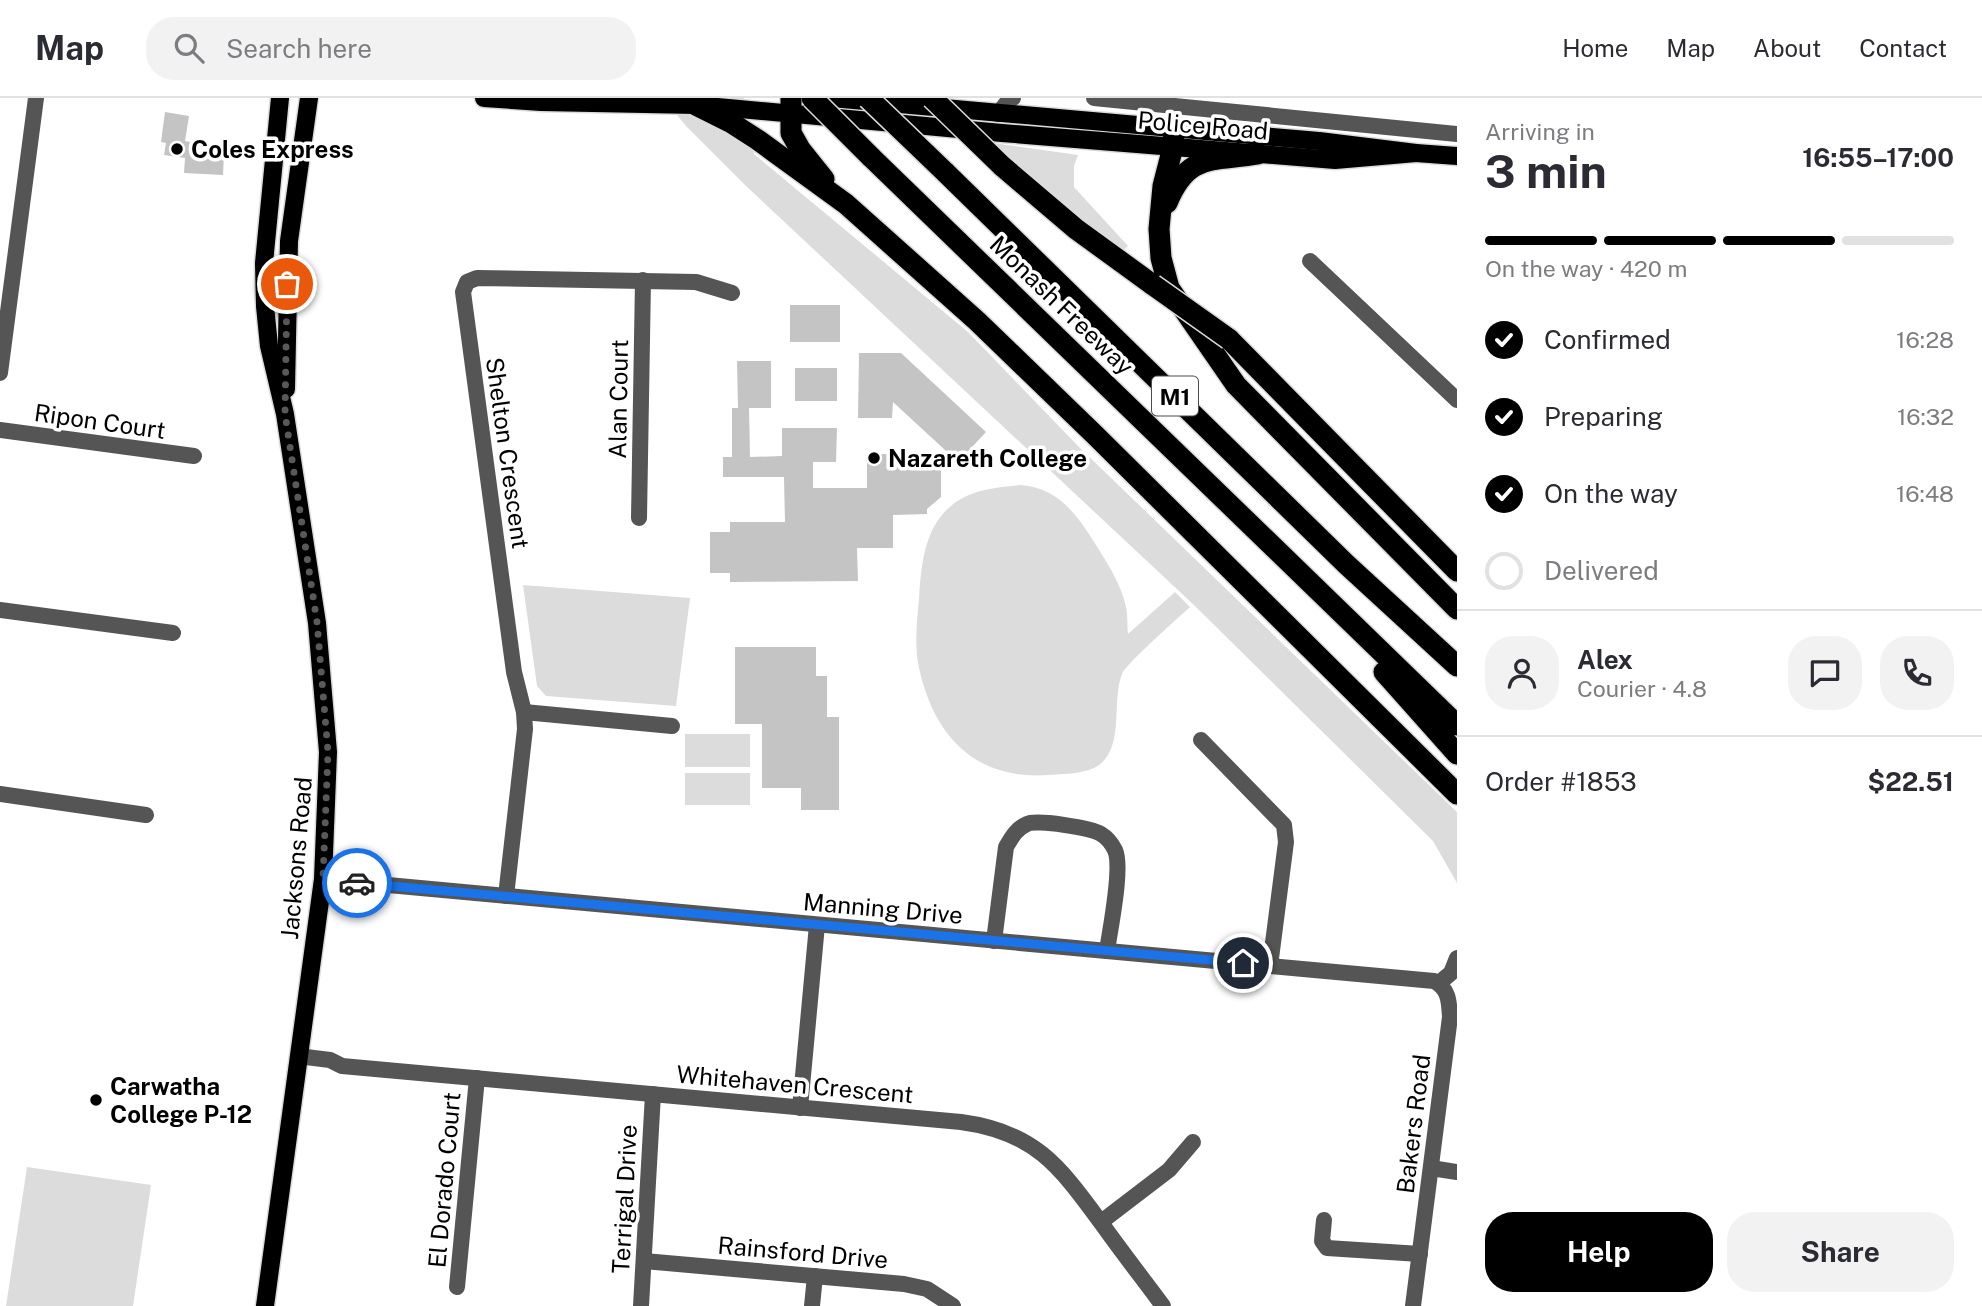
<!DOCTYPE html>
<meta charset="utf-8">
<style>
:root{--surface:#fff;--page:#f2f2f3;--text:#2b2b33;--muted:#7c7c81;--line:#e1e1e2;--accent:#000}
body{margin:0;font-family:"Public Sans",sans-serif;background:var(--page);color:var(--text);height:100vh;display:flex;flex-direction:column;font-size:26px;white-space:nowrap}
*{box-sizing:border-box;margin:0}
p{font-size:23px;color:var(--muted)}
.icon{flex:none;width:38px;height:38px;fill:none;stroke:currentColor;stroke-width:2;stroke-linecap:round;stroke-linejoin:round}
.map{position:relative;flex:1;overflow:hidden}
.details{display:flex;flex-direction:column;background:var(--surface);width:525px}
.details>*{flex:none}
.pin{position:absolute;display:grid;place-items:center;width:60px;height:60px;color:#fff;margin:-30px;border:4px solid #fff;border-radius:50%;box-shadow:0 2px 7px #0007}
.courier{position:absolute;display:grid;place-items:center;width:70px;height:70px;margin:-35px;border:5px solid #1a73e8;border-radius:50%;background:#fff;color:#222;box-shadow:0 2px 9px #0007}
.headline em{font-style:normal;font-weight:700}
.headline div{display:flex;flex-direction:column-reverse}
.headline{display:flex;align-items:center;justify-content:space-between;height:119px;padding:0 28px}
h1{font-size:46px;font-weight:700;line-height:52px}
.bar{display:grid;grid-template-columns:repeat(4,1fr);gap:10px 7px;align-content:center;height:84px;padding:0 28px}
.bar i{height:9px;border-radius:5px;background:var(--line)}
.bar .active{background:var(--accent)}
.bar p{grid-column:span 4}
.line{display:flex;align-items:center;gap:18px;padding:0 28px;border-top:2px solid var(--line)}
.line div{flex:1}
.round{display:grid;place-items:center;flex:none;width:74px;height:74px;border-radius:28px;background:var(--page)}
ol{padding:0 28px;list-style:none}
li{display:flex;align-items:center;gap:21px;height:77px}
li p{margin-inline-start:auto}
li .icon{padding:7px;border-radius:50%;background:var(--accent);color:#fff;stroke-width:4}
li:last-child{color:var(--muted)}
li i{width:38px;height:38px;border:4px solid var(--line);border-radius:50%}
.action{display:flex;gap:14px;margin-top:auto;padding:14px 28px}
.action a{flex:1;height:80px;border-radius:28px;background:var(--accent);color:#fff;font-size:28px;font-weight:700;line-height:80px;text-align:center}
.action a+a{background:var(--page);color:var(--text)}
header{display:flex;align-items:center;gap:42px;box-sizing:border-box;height:98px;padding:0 35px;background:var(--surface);border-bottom:2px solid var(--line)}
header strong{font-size:33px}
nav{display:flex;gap:38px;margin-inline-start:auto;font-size:24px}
.search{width:490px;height:63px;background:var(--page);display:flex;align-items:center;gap:18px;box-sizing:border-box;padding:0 24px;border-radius:28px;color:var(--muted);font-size:26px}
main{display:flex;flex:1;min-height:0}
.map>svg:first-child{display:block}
.green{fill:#dcdcdc}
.building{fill:#c4c4c4}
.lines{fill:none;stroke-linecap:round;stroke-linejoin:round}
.major-casing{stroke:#dbdbdb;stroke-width:21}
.highway-casing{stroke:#dbdbdb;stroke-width:24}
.minor{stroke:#555;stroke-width:16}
.major{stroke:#000;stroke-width:18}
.highway{stroke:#000;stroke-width:21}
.highway-bridge-casing{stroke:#dbdbdb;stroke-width:24;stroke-linecap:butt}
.highway-bridge{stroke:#000;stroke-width:21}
.done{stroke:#595959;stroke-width:7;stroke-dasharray:0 12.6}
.route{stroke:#1a73e8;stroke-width:9}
.poi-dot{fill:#000;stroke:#fff;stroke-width:2.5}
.labels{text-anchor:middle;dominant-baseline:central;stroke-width:7;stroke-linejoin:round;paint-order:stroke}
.shield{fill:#fff;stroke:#4c4c4c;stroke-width:2}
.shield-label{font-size:23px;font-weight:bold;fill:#000}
.street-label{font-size:24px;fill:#000;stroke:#fff}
.poi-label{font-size:24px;font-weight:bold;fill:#000;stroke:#fff;text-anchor:start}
</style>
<header>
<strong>Map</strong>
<div class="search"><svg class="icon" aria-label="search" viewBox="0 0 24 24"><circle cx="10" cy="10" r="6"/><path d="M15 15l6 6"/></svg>Search here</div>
<nav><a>Home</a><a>Map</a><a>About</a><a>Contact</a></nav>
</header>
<main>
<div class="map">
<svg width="1457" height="1208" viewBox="0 0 1457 1208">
<rect width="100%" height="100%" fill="#fff"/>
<g class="green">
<polygon points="663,0 744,0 754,56 968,234 1079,349 1457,714 1457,785 1433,743 1195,508 746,88 686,28"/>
<polygon points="993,45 1078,57 1074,68 1074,89 1128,148 1120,155 1029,81"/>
<path d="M1021,387C1062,390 1081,423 1101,455C1111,471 1122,490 1126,509C1128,518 1127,528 1128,536L1175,494L1190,509C1178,520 1126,566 1122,576C1111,604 1125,647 1099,667C1087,676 1063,676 1048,677C975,682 934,638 919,570C914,547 917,523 919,501C921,468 924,430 951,408C971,391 996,390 1021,387Z"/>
<polygon points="523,487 690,500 676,608 546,598 537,588"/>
<rect x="685" y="636" width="65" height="33"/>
<rect x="685" y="675" width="65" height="32"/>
<polygon points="27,1069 151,1087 133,1208 6,1208"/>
</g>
<g class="building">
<polygon points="165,14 189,18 185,43 190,44 189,54 224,56 223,77 184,75 185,60 164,57 166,45 161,44"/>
<rect x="790" y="207" width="50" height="37"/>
<polygon points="859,255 901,255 986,334 958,364 893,304 892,320 858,320"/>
<polygon points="737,263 771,263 771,310 749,310 750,359 782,358 782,330 837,330 836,364 813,364 813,390 867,390 867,356 941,356 941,399 927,411 927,416 893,417 893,450 857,450 858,483 730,484 730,475 710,475 710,434 730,434 730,424 785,424 784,379 723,379 723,359 732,359 732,310 738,310"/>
<rect x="795" y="270" width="42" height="33"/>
<polygon points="735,549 816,549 816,578 827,578 827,619 839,619 839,712 801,712 801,690 762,690 762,626 735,626"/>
</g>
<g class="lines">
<g class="major-casing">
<g id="major">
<polyline points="484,0 541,4 696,7 1002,35 1335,62 1416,55"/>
<polyline points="831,0 1319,43 1416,55 1457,58"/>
<polyline points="286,291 289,143 309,0"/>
<polyline points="265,1208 323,781 328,654 317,525 285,316 269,248 265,208 264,165 280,0"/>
</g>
</g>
<g class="highway-casing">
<g id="highway">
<polyline points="791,0 791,35 800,51 824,81"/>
<polyline points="696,7 730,24 758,42 846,106 977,223 1095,337 1457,696"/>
<polyline points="1174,31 1173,49 1163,88 1159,131 1161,160 1169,190 1236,287 1457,511"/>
<polyline points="871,59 1457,627"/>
<polyline points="1002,68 1076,131 1153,187"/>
<polyline points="945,74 1346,466 1457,568"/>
<path d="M1167,105C1188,54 1212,64 1258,56"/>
<polyline points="1229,241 1457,473"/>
<polyline points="1384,574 1457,656"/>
</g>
</g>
<g class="minor">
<polyline points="1094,0 1457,36"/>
<polyline points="998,16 1008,3 1013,0"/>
<polyline points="1310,163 1457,302"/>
<polyline points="0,275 36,0"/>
<polyline points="0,332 194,358"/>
<polyline points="639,420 643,182"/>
<polyline points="0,512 173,535"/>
<polyline points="524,614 672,628"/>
<polyline points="1201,642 1284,727 1286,744 1270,868"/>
<polyline points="0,696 146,717"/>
<path d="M323,781L1434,883C1449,891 1449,903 1450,919L1413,1208"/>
<polyline points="506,798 525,631 524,614 514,574 463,194 467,184 477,180 696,184 732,195"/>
<path d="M994,843L1006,749C1012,739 1016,731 1027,726C1036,721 1091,730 1101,736C1106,739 1112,746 1115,752C1123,770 1110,831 1107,853"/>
<polyline points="1439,885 1451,875 1457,860"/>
<path d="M298,958L330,962L342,968L961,1024C1036,1034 1060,1069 1102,1126C1122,1154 1143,1181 1163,1208"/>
<polyline points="800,1010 817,827"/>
<polyline points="1431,1070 1457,1074"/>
<polyline points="1324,1122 1322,1143 1327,1150 1420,1156"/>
<polyline points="1101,1124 1169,1072 1193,1044"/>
<polyline points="644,1163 904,1186 927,1191 953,1208"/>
<polyline points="457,1189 477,980"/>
<polyline points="641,1208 653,996"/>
<polyline points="812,1208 815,1178"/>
</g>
<use href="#major" class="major"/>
<use href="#highway" class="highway"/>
<g class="highway-bridge-casing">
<g id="highway-bridge">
<polyline points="812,0 871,59"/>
<polyline points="868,0 945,74"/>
<polyline points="932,0 1002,68"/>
<polyline points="1153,187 1229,241"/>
</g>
</g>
<use href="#highway-bridge" class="highway-bridge"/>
</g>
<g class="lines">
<polyline class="done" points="287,186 285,316 317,524 328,654 323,781 357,785"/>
<polyline class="route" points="357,785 1243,865"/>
</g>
<g class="poi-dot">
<circle cx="177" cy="51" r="7"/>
<circle cx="874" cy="360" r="7"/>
<circle cx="96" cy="1002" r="7"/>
</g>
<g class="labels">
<rect class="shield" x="1152" y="278.5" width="46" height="39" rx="5"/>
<g class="shield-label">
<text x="1175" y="298">M1</text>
</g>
<g class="street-label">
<text transform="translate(1203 27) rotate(5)">Police Road</text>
<text transform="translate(1062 207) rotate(44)">Monash Freeway</text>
<text transform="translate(618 301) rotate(-89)">Alan Court</text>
<text transform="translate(100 323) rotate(8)">Ripon Court</text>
<text transform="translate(508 355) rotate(82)">Shelton Crescent</text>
<text transform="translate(296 760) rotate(-85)">Jacksons Road</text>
<text transform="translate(883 810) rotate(5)">Manning Drive</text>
<text transform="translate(795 986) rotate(5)">Whitehaven Crescent</text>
<text transform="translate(1413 1026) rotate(-83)">Bakers Road</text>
<text transform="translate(444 1082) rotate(-85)">El Dorado Court</text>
<text transform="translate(624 1101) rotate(-87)">Terrigal Drive</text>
<text transform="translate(803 1154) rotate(5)">Rainsford Drive</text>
</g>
<g class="poi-label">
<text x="191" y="51">Coles Express</text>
<text x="888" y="360">Nazareth College</text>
<text x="110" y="988">Carwatha<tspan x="110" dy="28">College P-12</tspan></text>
</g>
</g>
</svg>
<div class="pin" style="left:287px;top:186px;background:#ea580c"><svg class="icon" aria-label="bag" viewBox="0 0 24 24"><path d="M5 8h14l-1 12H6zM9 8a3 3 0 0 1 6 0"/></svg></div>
<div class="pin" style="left:1243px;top:865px;background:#1f2937"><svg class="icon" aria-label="home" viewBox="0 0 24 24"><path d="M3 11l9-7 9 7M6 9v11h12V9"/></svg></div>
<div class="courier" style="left:357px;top:785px"><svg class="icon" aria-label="car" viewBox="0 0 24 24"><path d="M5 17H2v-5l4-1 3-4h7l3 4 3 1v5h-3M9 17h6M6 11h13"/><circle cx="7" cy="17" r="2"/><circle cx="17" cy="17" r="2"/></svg></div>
</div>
<section class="details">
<div class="headline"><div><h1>3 min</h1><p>Arriving in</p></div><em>16:55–17:00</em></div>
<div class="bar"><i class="active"></i><i class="active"></i><i class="active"></i><i></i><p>On the way · 420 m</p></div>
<ol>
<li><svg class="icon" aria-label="check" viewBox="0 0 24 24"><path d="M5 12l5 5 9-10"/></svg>Confirmed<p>16:28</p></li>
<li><svg class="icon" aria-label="check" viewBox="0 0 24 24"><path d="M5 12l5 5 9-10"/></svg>Preparing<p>16:32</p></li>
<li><svg class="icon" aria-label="check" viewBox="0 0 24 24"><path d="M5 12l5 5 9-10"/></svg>On the way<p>16:48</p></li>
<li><i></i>Delivered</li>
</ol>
<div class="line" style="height:126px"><a class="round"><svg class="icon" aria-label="person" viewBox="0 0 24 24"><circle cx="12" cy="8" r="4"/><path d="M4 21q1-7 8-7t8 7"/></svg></a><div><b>Alex</b><p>Courier · 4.8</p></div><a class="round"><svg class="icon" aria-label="chat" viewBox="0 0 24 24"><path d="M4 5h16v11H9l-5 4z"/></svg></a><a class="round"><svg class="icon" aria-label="phone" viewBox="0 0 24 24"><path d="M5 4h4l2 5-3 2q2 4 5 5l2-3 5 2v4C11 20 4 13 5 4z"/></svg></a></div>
<div class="line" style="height:91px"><div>Order #1853</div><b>$22.51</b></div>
<div class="action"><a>Help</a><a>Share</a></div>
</section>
</main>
